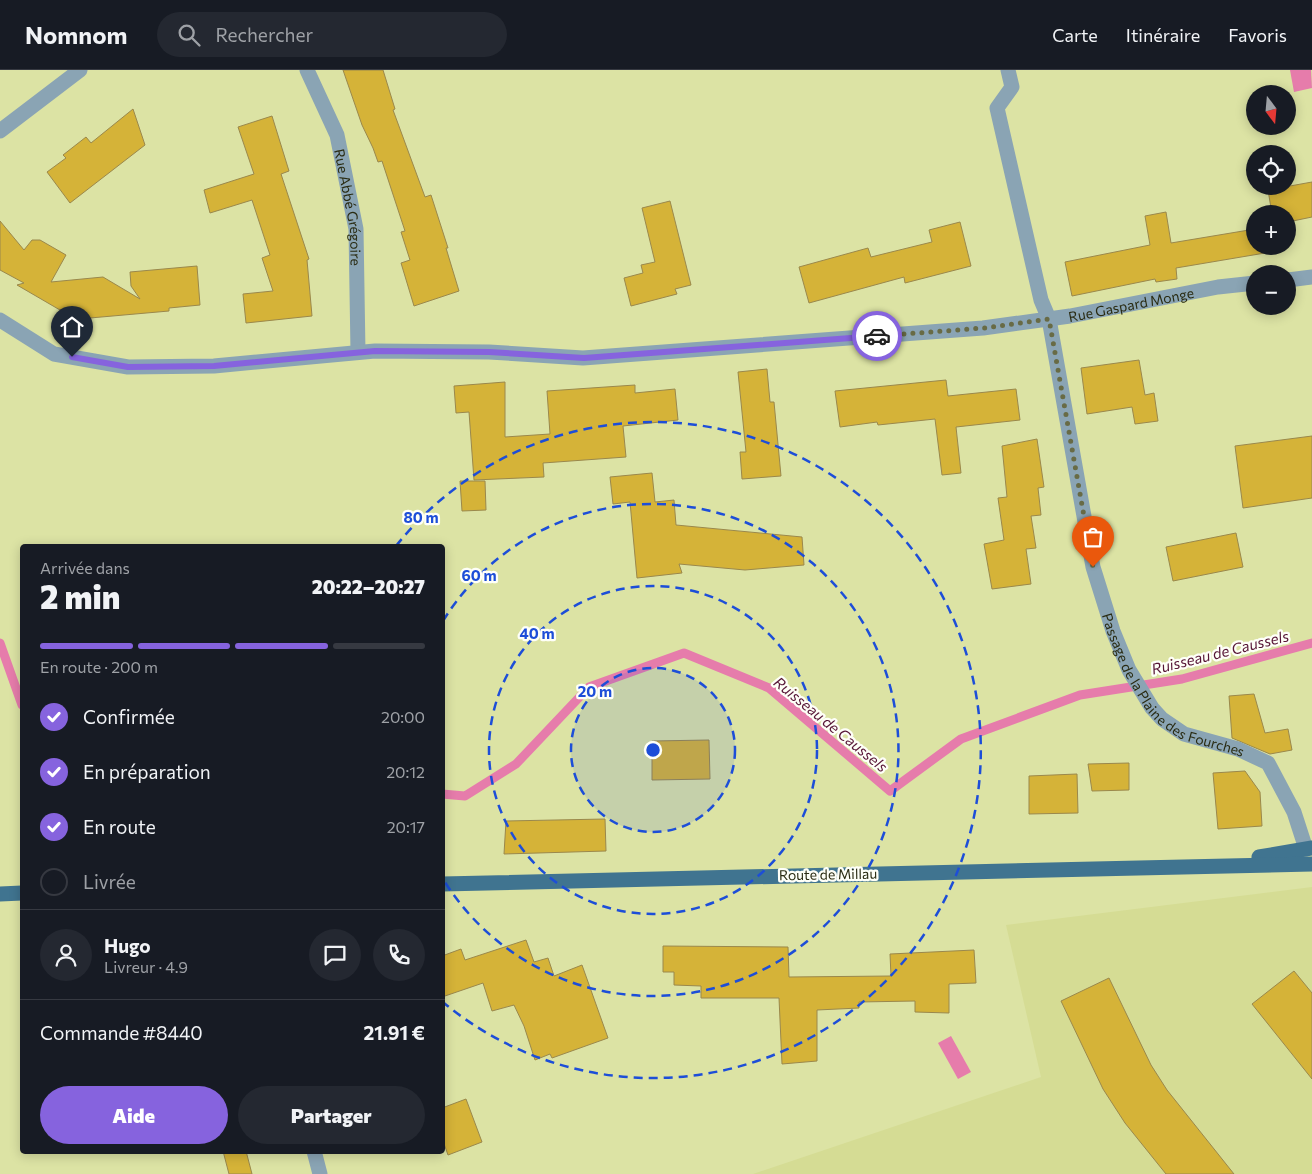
<!DOCTYPE html>
<html lang="fr">
<meta charset="utf-8">
<style>
:root{--surface:#171b24;--page:#242831;--text:#f1f3f6;--muted:#9ea1a6;--line:#363941;--accent:#8663de}
body{margin:0;font-family:Commissioner,sans-serif;background:var(--page);color:var(--text);height:100vh;display:flex;flex-direction:column;font-size:19px;white-space:nowrap}
*{box-sizing:border-box;margin:0}
p{font-size:16px;color:var(--muted)}
.icon{flex:none;width:28px;height:28px;fill:none;stroke:currentColor;stroke-width:2;stroke-linecap:round;stroke-linejoin:round}
.map{position:relative;flex:1;overflow:hidden}
.drawer{position:absolute;left:20px;top:474px;width:425px;height:610px;display:flex;flex-direction:column;background:var(--surface);border-radius:5px;box-shadow:0 2px 12px #0003}
.drawer>*{flex:none}
.needle{width:32px;rotate:164deg}
.tools{position:absolute;left:1246px;top:15px;display:grid;gap:10px}
.tools a{display:grid;place-items:center;width:50px;height:50px;border-radius:50%;background:var(--surface);box-shadow:0 2px 12px #0003;font-size:25px}
.pin{position:absolute;display:grid;place-items:center;width:42px;height:42px;color:#fff;margin:-51px -21px;border-radius:50% 50% 50% 0;rotate:-45deg;box-shadow:0 0 5px #0007}
.pin .icon{rotate:45deg}
.courier{position:absolute;display:grid;place-items:center;width:50px;height:50px;margin:-25px;border:4px solid #8663de;border-radius:50%;background:#fff;color:#222;box-shadow:0 1px 6px #0007}
.summary em{font-style:normal;font-weight:800}
.summary div{display:flex;flex-direction:column-reverse}
.summary{display:flex;align-items:center;justify-content:space-between;height:85px;padding:0 20px}
h1{font-size:32px;font-weight:800;line-height:38px}
.bar{display:grid;grid-template-columns:repeat(4,1fr);gap:8px 5px;align-content:center;height:60px;padding:0 20px}
.bar i{height:6px;border-radius:4px;background:var(--line)}
.bar .on{background:var(--accent)}
.bar p{grid-column:span 4}
.line{display:flex;align-items:center;gap:12px;padding:0 20px;border-top:1px solid var(--line)}
.line div{flex:1}
.round{display:grid;place-items:center;flex:none;width:52px;height:52px;border-radius:26px;background:var(--page)}
ol{padding:0 20px;list-style:none}
li{display:flex;align-items:center;gap:15px;height:55px}
li p{margin-inline-start:auto}
li .icon{padding:5px;border-radius:50%;background:var(--accent);color:#fff;stroke-width:4}
li:last-child{color:var(--muted)}
li i{width:28px;height:28px;border:2px solid var(--line);border-radius:50%}
.cta{display:flex;gap:10px;margin-top:auto;padding:10px 20px}
.cta a{flex:1;height:58px;border-radius:30px;background:var(--accent);color:#fff;font-size:20px;font-weight:800;line-height:58px;text-align:center}
.cta a+a{background:var(--page);color:var(--text)}
header{display:flex;align-items:center;gap:30px;box-sizing:border-box;height:70px;padding:0 25px;background:var(--surface);border-bottom:1px solid var(--line)}
header strong{font-size:24px}
nav{display:flex;gap:28px;margin-inline-start:auto;font-size:18px}
.search{width:350px;height:45px;background:var(--page);display:flex;align-items:center;gap:12px;box-sizing:border-box;padding:0 18px;border-radius:28px;color:var(--muted);font-size:19px}
.map>svg:first-child{display:block}
.built{fill:#d5dc94}
.water{fill:#e67cab}
.lines{fill:none;stroke-linecap:round;stroke-linejoin:round}
.stream{stroke:#e67cab;stroke-width:9}
.building{fill:#d5b338;stroke:#9a884c}
.street{stroke:#8aa4b4;stroke-width:15}
.primary{stroke:#407490;stroke-width:15}
.done{stroke:#686b45;stroke-width:5;stroke-dasharray:0 9}
.route{stroke:#8663de;stroke-width:6}
.ring{fill:none;stroke:#1d4ed8;stroke-width:2.5;stroke-dasharray:9 6}
.labels{text-anchor:middle;dominant-baseline:central;stroke-width:4.5;stroke-linejoin:round;paint-order:stroke}
.street-label{font-size:14px;fill:#292b12;stroke:#fefff8}
.water-label{font-size:15px;font-style:italic;fill:#561536;stroke:#fefff8}
.centre{fill:#1d4ed8;stroke:#fefff8;stroke-width:2.5}
.ring-label{font-size:15px;text-anchor:middle;font-weight:bold;fill:#1d4ed8;stroke:#fefff8;stroke-width:4.5;stroke-linejoin:round;paint-order:stroke}
</style>
<header>
<strong>Nomnom</strong>
<div class="search"><svg class="icon" aria-label="search" viewBox="0 0 24 24"><circle cx="10" cy="10" r="6"/><path d="M15 15l6 6"/></svg>Rechercher</div>
<nav><a>Carte</a><a>Itinéraire</a><a>Favoris</a></nav>
</header>
<div class="map">
<svg width="1312" height="1104" viewBox="0 0 1312 1104">
<rect width="100%" height="100%" fill="#dce3a4"/>
<polygon class="built" points="1312,817 1312,1104 753,1104 1041,1007 1006,855"/>
<g class="water">
<polygon points="1290,0 1311,0 1312,18 1294,22"/>
<polygon points="951,966 971,1002 958,1009 938,973"/>
</g>
<g class="lines">
<g class="stream">
<polyline points="0,573 22,635"/>
<polyline points="442,724 465,726 516,694 589,617 684,583 769,618 890,721 961,669 1080,625 1182,609 1312,573"/>
</g>
</g>
<g class="building">
<polygon points="343,0 383,0 395,39 393,40 425,127 431,125 448,178 446,178 459,221 414,236 401,193 410,190 401,162 405,161 382,91 378,92 373,78 362,55"/>
<polygon points="133,39 145,75 70,133 47,102 66,88 63,85 86,67 91,73"/>
<polygon points="272,46 289,101 281,104 309,189 307,190 312,246 246,253 243,224 273,221 262,188 270,185 252,130 210,143 204,120 254,104 238,57"/>
<polygon points="1312,112 1312,147 1288,152 1288,144 1272,144 1268,120"/>
<polygon points="670,131 691,215 675,219 677,224 631,236 624,208 643,203 641,195 655,192 642,138"/>
<polygon points="1166,142 1171,173 1255,159 1255,176 1264,176 1265,183 1176,198 1177,209 1156,212 1155,209 1072,226 1065,192 1150,175 1145,146"/>
<polygon points="0,151 24,180 32,170 40,170 66,185 51,212 103,207 140,229 131,216 130,202 197,196 200,235 169,238 169,241 90,248 60,240 17,215 24,213 0,200"/>
<polygon points="960,152 971,196 905,213 904,207 809,233 799,197 868,178 871,187 932,172 929,160"/>
<polygon points="1139,290 1145,325 1154,323 1158,351 1135,354 1132,337 1087,344 1081,298"/>
<polygon points="767,299 770,332 774,332 781,406 742,409 740,382 746,382 738,302"/>
<polygon points="946,310 948,326 1016,319 1020,350 956,357 961,403 942,405 935,349 878,355 877,352 840,357 835,321"/>
<polygon points="505,312 505,367 550,364 547,321 635,315 635,323 675,319 678,350 623,356 626,387 543,393 544,407 474,410 469,342 456,343 454,316"/>
<polygon points="1312,366 1312,428 1243,438 1235,376"/>
<polygon points="1037,369 1044,417 1038,418 1041,445 1031,446 1036,478 1026,479 1031,514 992,519 984,474 1004,470 998,428 1007,427 1002,376"/>
<polygon points="652,403 655,432 674,430 676,455 802,467 804,495 745,500 679,494 682,503 637,508 630,432 613,434 610,407"/>
<polygon points="460,411 485,411 486,440 462,441"/>
<polygon points="1236,463 1243,497 1173,511 1166,477"/>
<polygon points="1254,624 1265,663 1288,659 1292,680 1270,684 1232,668 1229,626"/>
<polygon points="709,670 710,709 652,710 652,671"/>
<polygon points="1129,693 1129,720 1092,721 1088,694"/>
<polygon points="1245,701 1260,722 1262,756 1218,759 1213,703"/>
<polygon points="1077,704 1078,743 1029,744 1029,706"/>
<polygon points="605,749 606,781 504,784 506,751"/>
<polygon points="526,870 534,892 548,888 554,906 582,895 608,968 552,988 550,984 535,990 524,956 514,935 492,941 483,913 442,927 442,886 461,879 465,890"/>
<polygon points="663,876 788,877 789,907 891,906 890,884 974,880 976,913 949,914 949,943 915,942 915,931 859,932 859,938 817,940 817,991 782,994 779,928 701,928 701,916 674,915 674,902 663,902"/>
<polygon points="1294,901 1312,923 1312,1009 1252,934"/>
<polygon points="1109,908 1151,995 1167,1020 1234,1104 1166,1104 1125,1053 1103,1019 1061,931"/>
<polygon points="466,1029 482,1072 448,1085 442,1068 442,1038"/>
<polygon points="223,1081 246,1081 252,1104 229,1104"/>
</g>
<g class="lines">
<g class="street">
<path id="s1" d="M307,0L337,65L356,159L358,282"/>
<path id="s2" d="M1008,0L1012,17L997,38L1041,230L1049,249L1093,497L1113,561L1129,600L1152,638L1162,649L1184,664L1238,679L1268,693L1294,742L1306,779"/>
<polyline points="0,61 80,0"/>
<polyline points="1288,210 1312,207"/>
<path id="s3" d="M0,250L54,284L128,297L214,296L375,281L489,282L583,288L983,258L1070,246L1218,217L1255,213"/>
<polyline points="314,1081 320,1104"/>
</g>
<g class="primary">
<polyline points="1259,787 1312,778"/>
<polyline points="442,814 1312,794"/>
<polyline points="0,824 22,823"/>
</g>
</g>
<g class="lines">
<polyline class="done" points="877,266 984,258 1049,249 1093,497"/>
<polyline class="route" points="72,287 128,297 214,296 375,281 489,282 584,288 877,266"/>
</g>
<circle cx="653" cy="680" r="82" fill="#1d4ed8" fill-opacity=".12"/>
<g class="ring">
<circle cx="653" cy="680" r="82"/>
<circle cx="653" cy="680" r="164"/>
<path d="M443 551A246 246 0 1 1 443 809"/>
<path d="M396 476A328 328 0 1 1 444 933"/>
</g>
<g class="labels">
<g class="street-label">
<text stroke="none"><textPath href="#s1" startOffset="145">Rue Abbé Grégoire</textPath></text>
<text stroke="none"><textPath href="#s3" startOffset="1146">Rue Gaspard Monge</textPath></text>
<text stroke="none"><textPath href="#s2" startOffset="666">Passage de la Plaine des Fourches</textPath></text>
<text transform="translate(828 804) rotate(-1)">Route de Millau</text>
</g>
<g class="water-label">
<text transform="translate(1220 582) rotate(-14)">Ruisseau de Caussels</text>
<text transform="translate(831 654) rotate(39)">Ruisseau de Caussels</text>
</g>
</g>
<circle cx="653" cy="680" r="8" class="centre"/>
<g class="ring-label">
<text x="421" y="453">80 m</text>
<text x="479" y="511">60 m</text>
<text x="537" y="569">40 m</text>
<text x="595" y="627">20 m</text>
</g>
</svg>
<div class="tools">
<a><svg class="needle" viewBox="-14 -14 28 28"><path d="M0-13l5 13h-10z" fill="#e53935"/><path d="M0 13l5-13h-10z" fill="#9ea1a6"/></svg></a>
<a><svg class="icon" aria-label="locate" viewBox="0 0 24 24"><circle cx="12" cy="12" r="6"/><path d="M12 2v4M12 18v4M2 12h4M18 12h4"/></svg></a>
<a>+</a>
<a>−</a>
</div>
<div class="pin" style="left:1093px;top:497px;background:#ea580c"><svg class="icon" aria-label="bag" viewBox="0 0 24 24"><path d="M5 8h14l-1 12H6zM9 8a3 3 0 0 1 6 0"/></svg></div>
<div class="pin" style="left:72px;top:287px;background:#1f2937"><svg class="icon" aria-label="home" viewBox="0 0 24 24"><path d="M3 11l9-7 9 7M6 9v11h12V9"/></svg></div>
<div class="courier" style="left:877px;top:266px"><svg class="icon" aria-label="car" viewBox="0 0 24 24"><path d="M5 17H2v-5l4-1 3-4h7l3 4 3 1v5h-3M9 17h6M6 11h13"/><circle cx="7" cy="17" r="2"/><circle cx="17" cy="17" r="2"/></svg></div>
<section class="drawer">
<div class="summary"><div><h1>2 min</h1><p>Arrivée dans</p></div><em>20:22–20:27</em></div>
<div class="bar"><i class="on"></i><i class="on"></i><i class="on"></i><i></i><p>En route · 200 m</p></div>
<ol>
<li><svg class="icon" aria-label="check" viewBox="0 0 24 24"><path d="M5 12l5 5 9-10"/></svg>Confirmée<p>20:00</p></li>
<li><svg class="icon" aria-label="check" viewBox="0 0 24 24"><path d="M5 12l5 5 9-10"/></svg>En préparation<p>20:12</p></li>
<li><svg class="icon" aria-label="check" viewBox="0 0 24 24"><path d="M5 12l5 5 9-10"/></svg>En route<p>20:17</p></li>
<li><i></i>Livrée</li>
</ol>
<div class="line" style="height:90px"><a class="round"><svg class="icon" aria-label="person" viewBox="0 0 24 24"><circle cx="12" cy="8" r="4"/><path d="M4 21q1-7 8-7t8 7"/></svg></a><div><b>Hugo</b><p>Livreur · 4.9</p></div><a class="round"><svg class="icon" aria-label="chat" viewBox="0 0 24 24"><path d="M4 5h16v11H9l-5 4z"/></svg></a><a class="round"><svg class="icon" aria-label="phone" viewBox="0 0 24 24"><path d="M5 4h4l2 5-3 2q2 4 5 5l2-3 5 2v4C11 20 4 13 5 4z"/></svg></a></div>
<div class="line" style="height:65px"><div>Commande #8440</div><b>21.91 €</b></div>
<div class="cta"><a>Aide</a><a>Partager</a></div>
</section>
</div>
